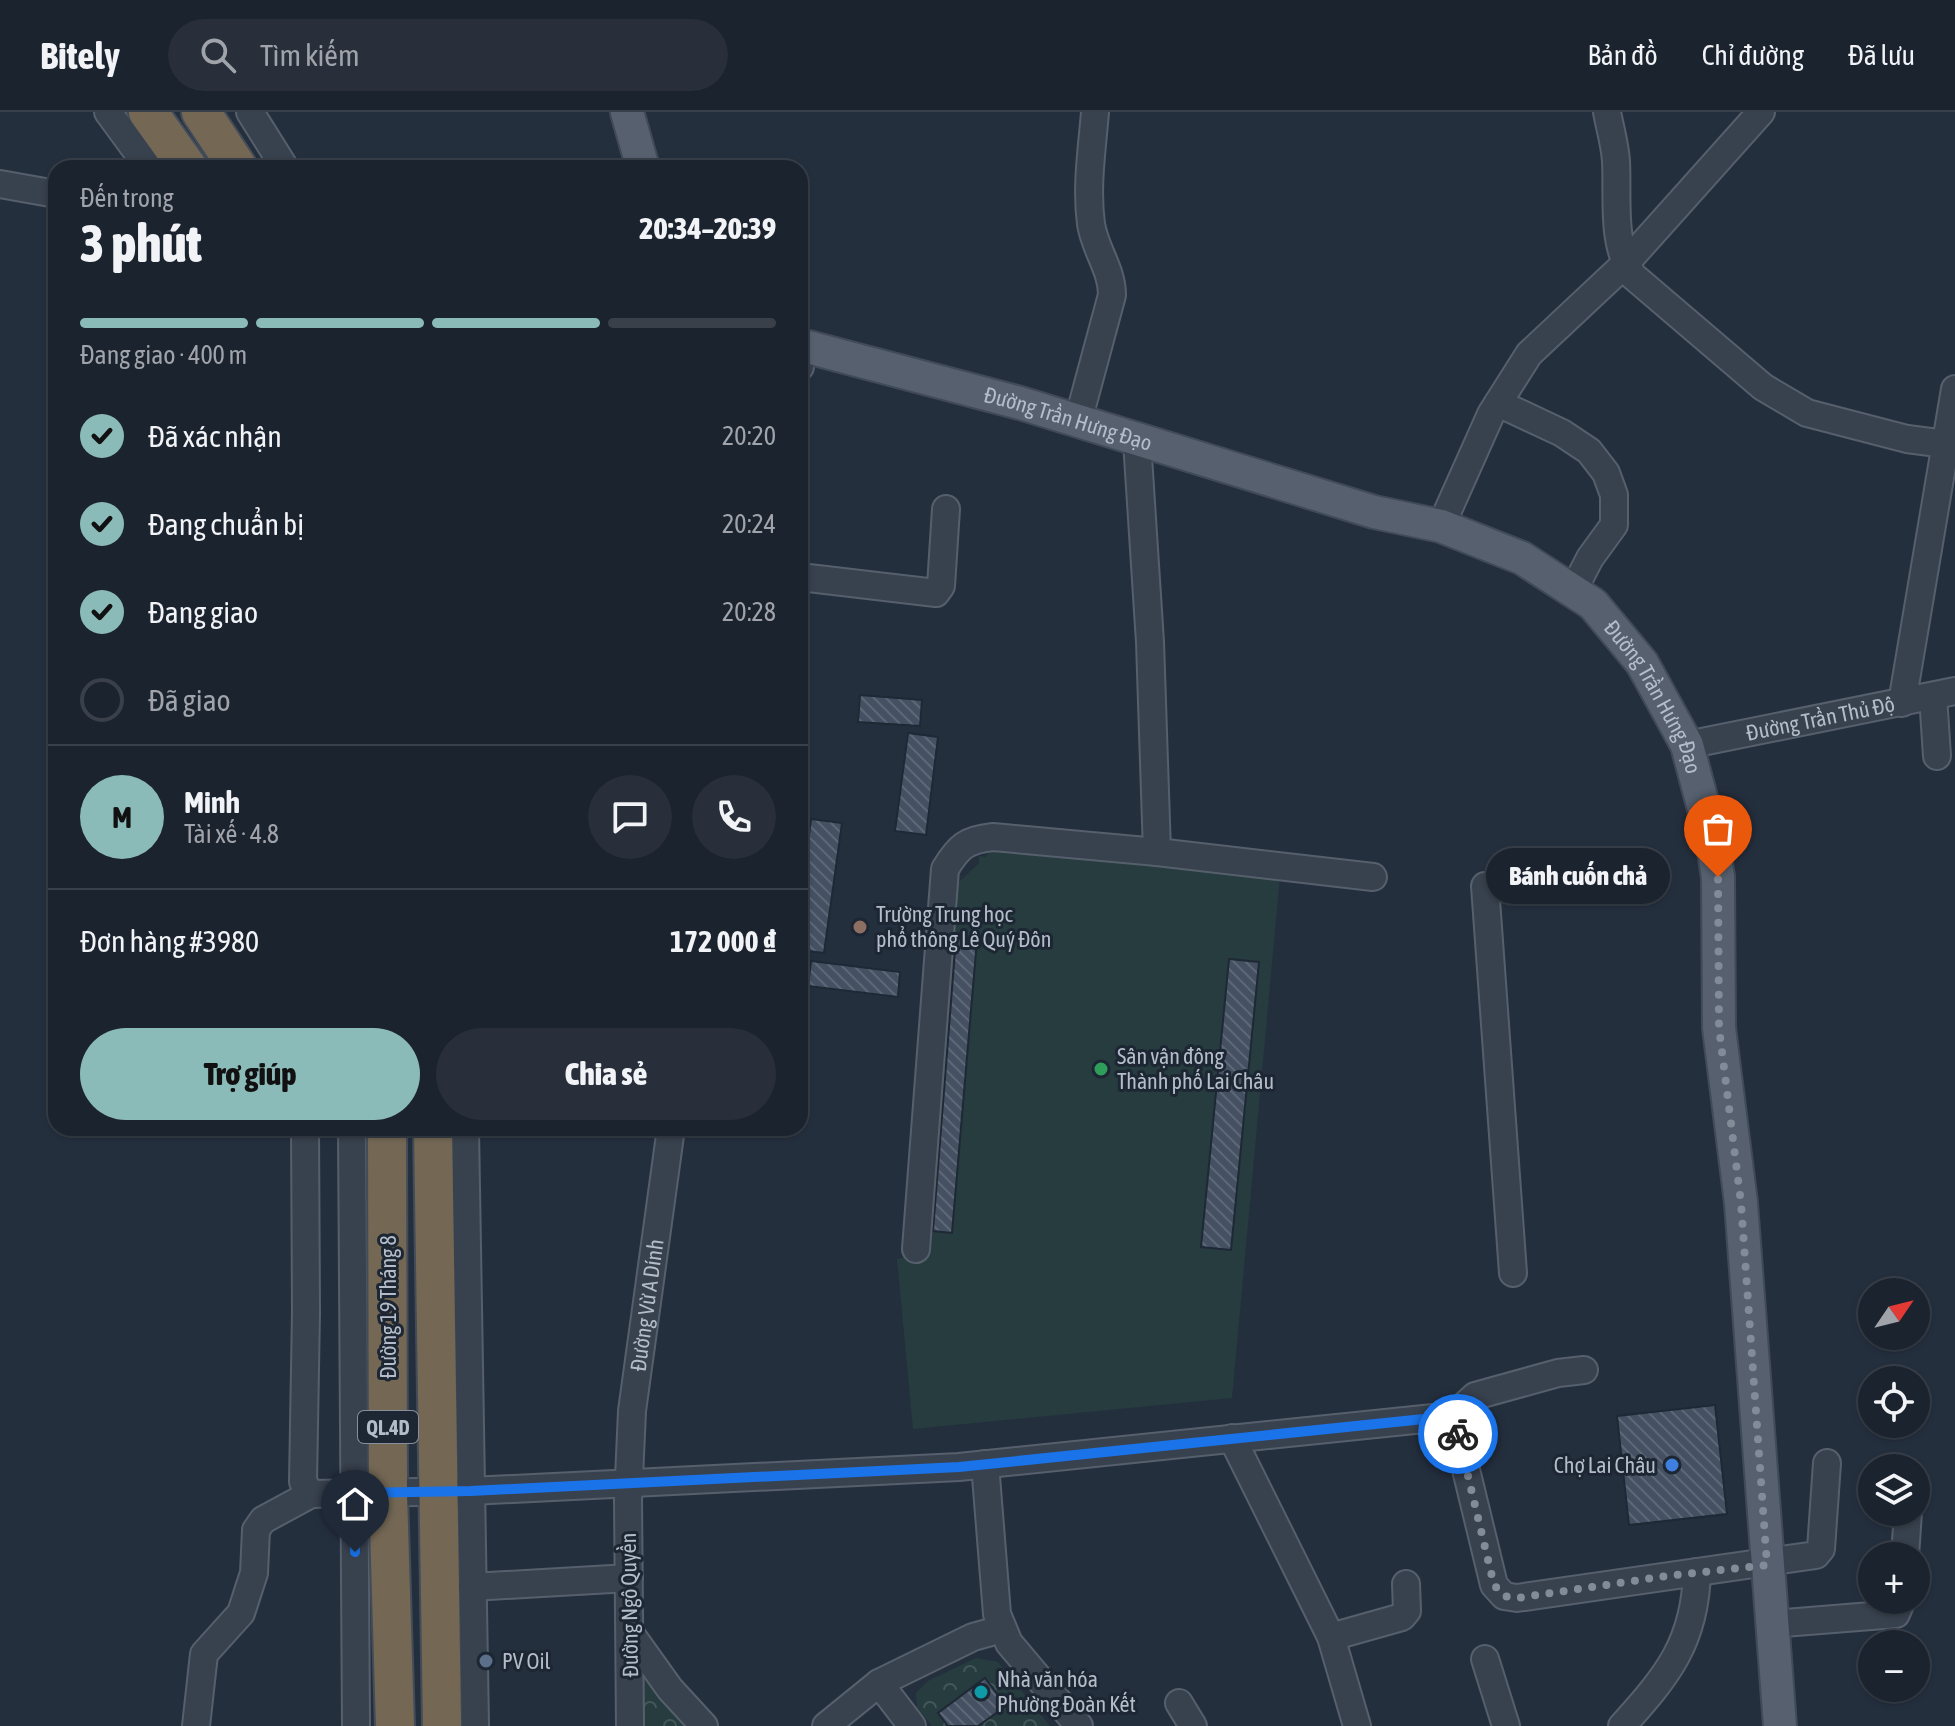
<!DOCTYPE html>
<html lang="vi">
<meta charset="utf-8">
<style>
:root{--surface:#1b232e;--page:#282f3a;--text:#f1f3f6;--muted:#a0a4aa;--line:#39404a;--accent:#8bbbb9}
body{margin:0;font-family:"Asap Condensed",sans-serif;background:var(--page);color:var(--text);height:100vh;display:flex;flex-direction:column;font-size:30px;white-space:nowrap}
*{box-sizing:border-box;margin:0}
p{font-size:26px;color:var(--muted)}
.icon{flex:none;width:44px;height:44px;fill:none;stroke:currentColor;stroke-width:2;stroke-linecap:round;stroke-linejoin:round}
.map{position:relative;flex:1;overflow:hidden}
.sheet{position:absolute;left:48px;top:48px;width:760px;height:976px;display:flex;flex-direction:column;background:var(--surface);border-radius:24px;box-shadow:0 2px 6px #0004,0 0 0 2px var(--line)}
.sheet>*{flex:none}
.needle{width:52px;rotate:55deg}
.tools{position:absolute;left:1858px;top:1166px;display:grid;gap:16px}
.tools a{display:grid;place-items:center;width:72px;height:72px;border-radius:50%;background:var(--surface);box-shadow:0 2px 6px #0004,0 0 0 2px var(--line);font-size:40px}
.pin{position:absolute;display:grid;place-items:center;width:68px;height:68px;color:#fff;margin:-82px -34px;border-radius:50% 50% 50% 0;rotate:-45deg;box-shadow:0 0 8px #0007}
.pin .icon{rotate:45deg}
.courier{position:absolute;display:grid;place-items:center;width:80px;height:80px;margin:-40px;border:6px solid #1a73e8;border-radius:50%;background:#fff;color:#222;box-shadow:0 2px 10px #0007}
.bubble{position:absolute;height:56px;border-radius:28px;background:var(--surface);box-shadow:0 2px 6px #0004,0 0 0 2px var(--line);font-size:26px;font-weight:800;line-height:56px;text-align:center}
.summary em{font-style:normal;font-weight:800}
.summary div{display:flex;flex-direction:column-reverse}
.summary{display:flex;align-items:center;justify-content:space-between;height:136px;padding:0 32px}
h1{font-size:52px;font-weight:800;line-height:60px}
.bar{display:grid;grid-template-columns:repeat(4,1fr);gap:12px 8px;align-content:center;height:96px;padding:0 32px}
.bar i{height:10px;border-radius:6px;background:var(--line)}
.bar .selected{background:var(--accent)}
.bar p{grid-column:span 4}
.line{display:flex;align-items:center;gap:20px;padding:0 32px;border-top:2px solid var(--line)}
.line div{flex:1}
.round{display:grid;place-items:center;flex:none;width:84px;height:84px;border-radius:42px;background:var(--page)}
ol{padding:0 32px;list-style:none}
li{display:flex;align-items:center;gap:24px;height:88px}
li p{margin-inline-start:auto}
li .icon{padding:8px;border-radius:50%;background:var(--accent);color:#111;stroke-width:4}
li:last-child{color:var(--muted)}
li i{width:44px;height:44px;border:4px solid var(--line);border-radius:50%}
.button{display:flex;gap:16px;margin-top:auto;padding:16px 32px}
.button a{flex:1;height:92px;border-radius:48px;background:var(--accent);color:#111;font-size:32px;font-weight:800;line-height:92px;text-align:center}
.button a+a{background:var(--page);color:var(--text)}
header{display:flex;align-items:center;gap:48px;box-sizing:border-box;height:112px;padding:0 40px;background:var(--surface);border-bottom:2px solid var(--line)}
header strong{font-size:38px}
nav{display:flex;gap:44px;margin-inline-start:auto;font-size:28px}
.search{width:560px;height:72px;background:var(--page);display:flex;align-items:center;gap:20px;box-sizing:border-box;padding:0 28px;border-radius:44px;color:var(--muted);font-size:30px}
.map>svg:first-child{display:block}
.forest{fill:url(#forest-crowns)}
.garden{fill:#263c3f}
.building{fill:url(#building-back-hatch);stroke:#1f2835;stroke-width:2}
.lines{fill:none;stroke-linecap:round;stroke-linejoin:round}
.minor-casing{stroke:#565f6c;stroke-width:30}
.major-casing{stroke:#414a57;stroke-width:36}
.highway-casing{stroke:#434c59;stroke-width:42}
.minor{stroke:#38414e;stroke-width:26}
.major{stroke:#56606e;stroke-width:32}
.highway{stroke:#746855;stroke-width:38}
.done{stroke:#828b98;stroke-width:8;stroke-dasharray:0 14.4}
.route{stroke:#1a73e8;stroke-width:10}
.education-dot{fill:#8d6e63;stroke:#1d2633;stroke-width:3}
.leisure-dot{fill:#2e9e5b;stroke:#1d2633;stroke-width:3}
.shop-dot{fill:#3f7fe0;stroke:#1d2633;stroke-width:3}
.service-dot{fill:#5c6f8a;stroke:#1d2633;stroke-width:3}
.culture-dot{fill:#0f9aa8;stroke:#1d2633;stroke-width:3}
.labels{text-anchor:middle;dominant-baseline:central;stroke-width:6;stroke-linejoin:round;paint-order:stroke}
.shield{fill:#1d2633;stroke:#878f9c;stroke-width:2}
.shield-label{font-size:20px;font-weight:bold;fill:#b4bcc9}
.street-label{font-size:22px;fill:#b4bcc9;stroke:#1d2633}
.poi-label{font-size:22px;fill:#b4bcc9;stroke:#1d2633;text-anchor:start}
</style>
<header>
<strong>Bitely</strong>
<div class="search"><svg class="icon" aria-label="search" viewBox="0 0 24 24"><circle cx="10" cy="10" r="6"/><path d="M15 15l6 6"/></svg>Tìm kiếm</div>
<nav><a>Bản đồ</a><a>Chỉ đường</a><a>Đã lưu</a></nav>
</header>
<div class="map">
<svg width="1955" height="1614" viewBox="0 0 1955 1614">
<defs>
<pattern id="forest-crowns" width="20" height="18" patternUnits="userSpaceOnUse" patternTransform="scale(2)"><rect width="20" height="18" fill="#263c3f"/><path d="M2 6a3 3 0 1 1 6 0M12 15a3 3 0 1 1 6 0" fill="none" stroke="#435659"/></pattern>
<pattern id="building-back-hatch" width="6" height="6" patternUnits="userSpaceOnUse" patternTransform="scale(2)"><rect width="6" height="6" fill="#455162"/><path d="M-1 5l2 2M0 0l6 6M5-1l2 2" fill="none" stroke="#5d6877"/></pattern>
</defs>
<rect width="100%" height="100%" fill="#242f3e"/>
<g class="forest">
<polygon points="976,1546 998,1550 1050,1614 932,1614 917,1595 916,1581 928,1569"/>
<polygon points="646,1567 651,1567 694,1614 641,1614 642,1571"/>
</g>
<polygon class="garden" points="991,739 1280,764 1232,1286 913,1317 897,1147 921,1142 958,771 979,751 979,744 985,745"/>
<g class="building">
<polygon points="860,583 922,588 920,614 858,610"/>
<polygon points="908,621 938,625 926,723 895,719"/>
<polygon points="811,707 842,711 824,841 800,838 800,791"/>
<polygon points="956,826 977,828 952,1121 933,1119"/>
<polygon points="1229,847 1259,850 1231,1138 1201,1135"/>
<polygon points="811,849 900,860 898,885 808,874"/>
<polygon points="1715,1293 1727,1402 1629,1413 1617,1304"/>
<polygon points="985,1566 1006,1594 978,1614 948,1614 938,1601"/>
</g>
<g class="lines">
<g class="minor-casing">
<g id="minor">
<polyline points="108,0 149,56"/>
<polyline points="250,0 285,56"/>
<path d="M1607,0C1610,16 1615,33 1616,49C1618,87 1611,131 1633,164L1763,275L1807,301L1907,327L1946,332"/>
<polyline points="0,72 56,82"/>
<polyline points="800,255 803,234"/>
<polyline points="1498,291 1562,321 1589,339 1606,361 1614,383 1614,413 1590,446 1573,479"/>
<path d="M1078,309L1112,183C1112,157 1095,138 1091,112C1086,75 1092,37 1095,0"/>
<polyline points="1137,329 1150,530 1157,740"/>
<polyline points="1441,414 1491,302 1529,242 1625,152 1761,0"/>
<polyline points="800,465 936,481 941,474 946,397"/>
<polyline points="1933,584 1937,644"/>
<polyline points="1902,591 1955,277"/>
<path id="s1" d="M1687,633L1955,579"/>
<polyline points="1485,774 1513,1161"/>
<polyline points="305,1016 306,1200 303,1370 311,1382 471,1379 959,1355 1453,1304 1494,1473 1504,1484 1517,1486 1816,1443 1821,1437 1827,1351"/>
<polyline points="352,1016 356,1614"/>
<polyline points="465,1016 475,1614"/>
<path d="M916,1137L945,757C959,734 966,728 993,725L1157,740L1373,765"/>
<polyline points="1453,1304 1475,1284 1558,1261 1584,1258"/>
<polyline points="1232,1326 1331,1525 1357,1614"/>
<polyline points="985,1352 997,1502 1009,1531 1079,1614"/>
<polyline points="1905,1444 1908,1400"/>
<polyline points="472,1475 629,1466"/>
<polyline points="1772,1512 1896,1502 1902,1488"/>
<polyline points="630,1521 670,1577 704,1614"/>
<polyline points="1331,1525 1402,1505 1407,1499 1406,1472"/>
<polyline points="1485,1547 1506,1614"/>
<polyline points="879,1571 912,1614"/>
<polyline points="1179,1591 1193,1614"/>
<polyline points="196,1614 204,1542 241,1501 254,1461 256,1418 263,1408 311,1382"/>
<path id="s2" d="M630,1614L628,1388L632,1299L671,1016"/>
<polyline points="826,1614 879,1571 973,1525 1002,1517"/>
<path d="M1622,1614C1667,1564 1695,1531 1697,1460"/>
</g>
</g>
<g class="major-casing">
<g id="major">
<polyline points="627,0 643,56"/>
<path id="s3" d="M800,233L1020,291L1374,400L1441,414L1522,446L1593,492L1642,551L1687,633L1712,727L1718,765L1719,916L1741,1091L1780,1614"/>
</g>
</g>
<g class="highway-casing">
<g id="highway">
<polyline points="148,0 188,56"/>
<polyline points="201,0 238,56"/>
<polyline points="387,1016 388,1382 395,1614"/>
<polyline points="433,1016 442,1614"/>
</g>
</g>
<use href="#minor" class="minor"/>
<use href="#major" class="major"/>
<use href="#highway" class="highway"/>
</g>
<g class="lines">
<polyline class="done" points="1458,1322 1494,1473 1504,1484 1517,1486 1667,1464 1767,1453 1741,1091 1719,916 1718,765"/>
<polyline class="route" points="355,1440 354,1381 471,1379 959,1355 1453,1304 1458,1322"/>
</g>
<circle class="education-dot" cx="860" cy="815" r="8"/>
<circle class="leisure-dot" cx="1101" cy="957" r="8"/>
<circle class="shop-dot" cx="1672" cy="1353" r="8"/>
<circle class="service-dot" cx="486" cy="1549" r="8"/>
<circle class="culture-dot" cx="981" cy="1580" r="8"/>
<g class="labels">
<rect class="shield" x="358" y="1299" width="60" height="32" rx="6"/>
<g class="shield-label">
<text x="388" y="1315">QL.4D</text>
</g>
<g class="street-label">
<text stroke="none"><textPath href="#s3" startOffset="278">Đường Trần Hưng Đạo</textPath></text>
<text stroke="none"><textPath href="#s3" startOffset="950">Đường Trần Hưng Đạo</textPath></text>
<text stroke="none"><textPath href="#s1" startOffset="136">Đường Trần Thủ Độ</textPath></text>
<text stroke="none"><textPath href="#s2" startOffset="422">Đường Vừ A Dính</textPath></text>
<text transform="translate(388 1195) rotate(-90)">Đường 19 Tháng 8</text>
<text transform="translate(629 1493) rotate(-91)">Đường Ngô Quyền</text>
</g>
<g class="poi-label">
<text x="876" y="802">Trường Trung học<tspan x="876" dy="25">phổ thông Lê Quý Đôn</tspan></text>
<text x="1117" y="944">Sân vận động<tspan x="1117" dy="25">Thành phố Lai Châu</tspan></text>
<text x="1656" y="1353" text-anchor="end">Chợ Lai Châu</text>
<text x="502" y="1549">PV Oil</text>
<text x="997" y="1567">Nhà văn hóa<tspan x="997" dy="25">Phường Đoàn Kết</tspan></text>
</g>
</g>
</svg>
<div class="tools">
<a><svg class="needle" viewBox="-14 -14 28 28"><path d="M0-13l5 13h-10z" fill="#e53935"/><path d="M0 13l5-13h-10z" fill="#a0a4aa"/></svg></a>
<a><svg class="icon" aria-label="locate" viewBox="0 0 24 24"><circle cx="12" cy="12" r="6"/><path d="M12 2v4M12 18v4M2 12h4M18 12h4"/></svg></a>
<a><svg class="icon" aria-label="layers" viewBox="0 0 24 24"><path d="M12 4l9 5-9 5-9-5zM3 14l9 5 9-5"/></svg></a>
<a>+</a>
<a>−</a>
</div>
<div class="pin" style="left:1718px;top:765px;background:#ea580c"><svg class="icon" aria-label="bag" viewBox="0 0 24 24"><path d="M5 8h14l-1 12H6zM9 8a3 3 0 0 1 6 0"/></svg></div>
<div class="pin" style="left:355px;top:1440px;background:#1f2937"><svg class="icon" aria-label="home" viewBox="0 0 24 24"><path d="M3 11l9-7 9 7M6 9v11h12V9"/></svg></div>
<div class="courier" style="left:1458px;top:1322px"><svg class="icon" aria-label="bike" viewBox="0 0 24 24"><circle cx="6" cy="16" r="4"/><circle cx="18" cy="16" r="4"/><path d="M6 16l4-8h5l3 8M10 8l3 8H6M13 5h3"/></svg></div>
<div class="bubble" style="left:1486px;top:736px;width:184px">Bánh cuốn chả</div>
<section class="sheet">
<div class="summary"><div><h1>3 phút</h1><p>Đến trong</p></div><em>20:34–20:39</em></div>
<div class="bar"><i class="selected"></i><i class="selected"></i><i class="selected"></i><i></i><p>Đang giao · 400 m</p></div>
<ol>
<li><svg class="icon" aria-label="check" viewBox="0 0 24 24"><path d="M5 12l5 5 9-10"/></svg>Đã xác nhận<p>20:20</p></li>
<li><svg class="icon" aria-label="check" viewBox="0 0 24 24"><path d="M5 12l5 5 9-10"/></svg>Đang chuẩn bị<p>20:24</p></li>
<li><svg class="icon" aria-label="check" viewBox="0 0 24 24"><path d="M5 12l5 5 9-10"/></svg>Đang giao<p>20:28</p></li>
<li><i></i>Đã giao</li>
</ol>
<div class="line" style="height:144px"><b class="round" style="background:var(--accent);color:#111">M</b><div><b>Minh</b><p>Tài xế · 4.8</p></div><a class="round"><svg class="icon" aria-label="chat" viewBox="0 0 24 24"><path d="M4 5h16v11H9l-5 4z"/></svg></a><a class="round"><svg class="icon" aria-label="phone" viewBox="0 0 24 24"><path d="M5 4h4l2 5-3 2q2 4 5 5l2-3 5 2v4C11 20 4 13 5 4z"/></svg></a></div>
<div class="line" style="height:104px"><div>Đơn hàng #3980</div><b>172 000 ₫</b></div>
<div class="button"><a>Trợ giúp</a><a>Chia sẻ</a></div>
</section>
</div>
